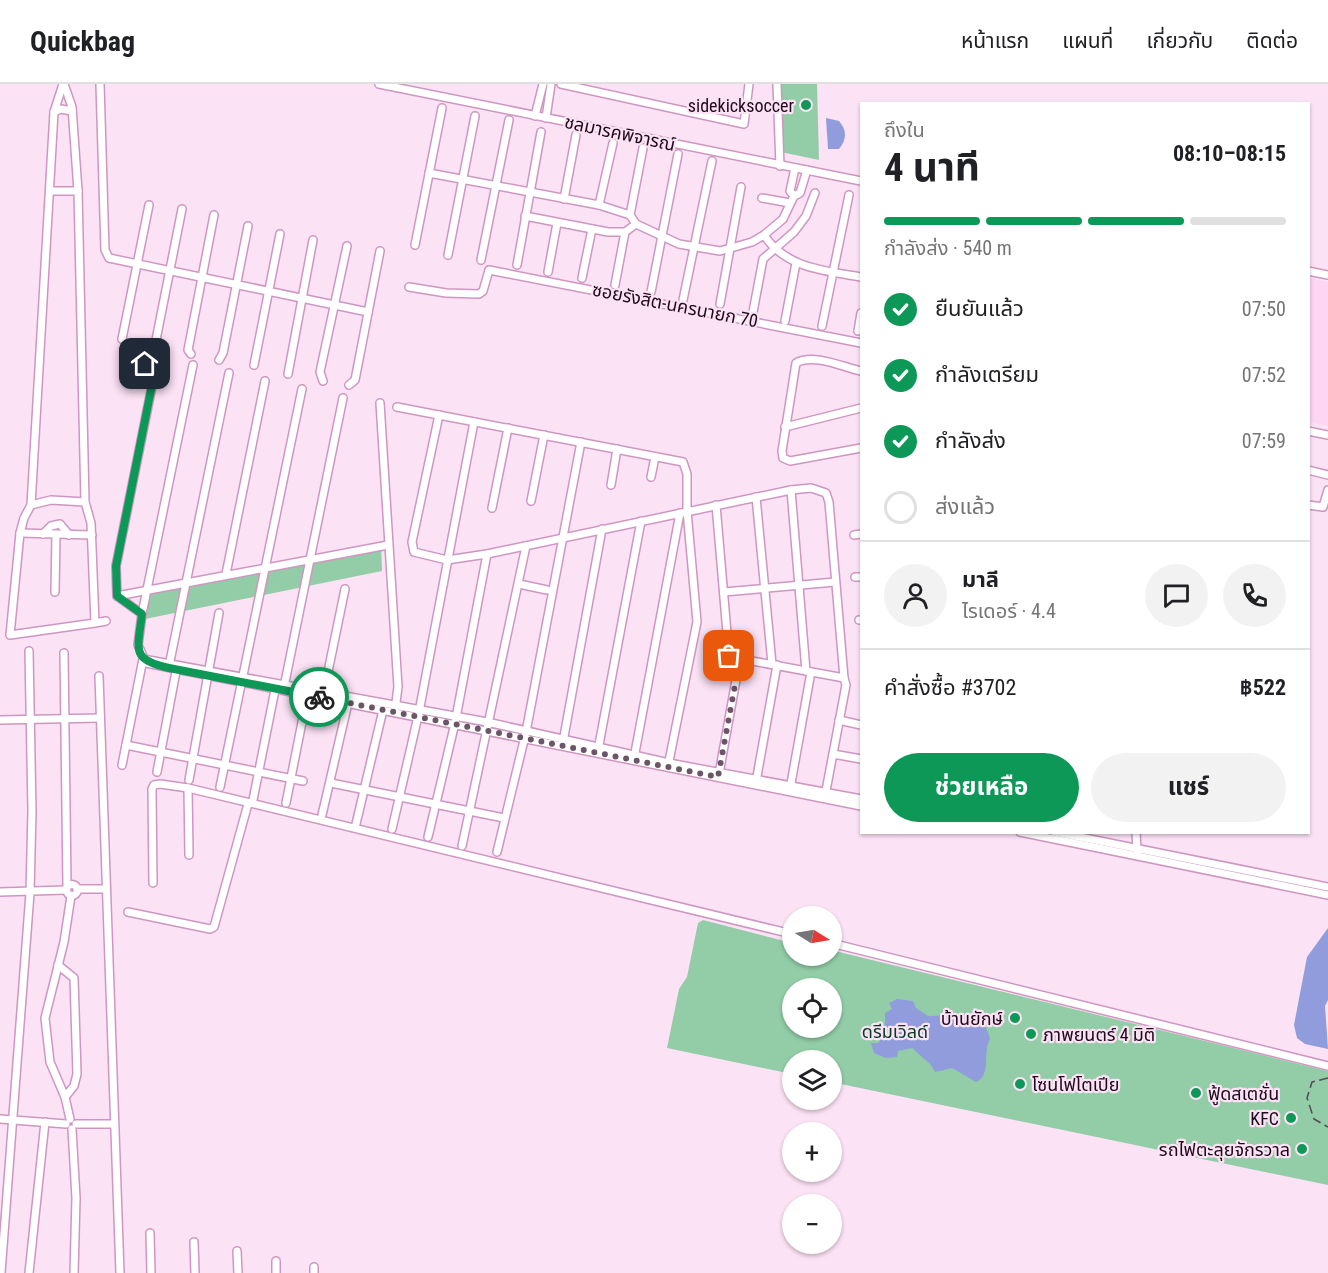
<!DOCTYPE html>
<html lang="th">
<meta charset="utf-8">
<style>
:root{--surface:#fff;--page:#f2f2f2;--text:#202124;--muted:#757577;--line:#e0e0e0;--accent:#0d9858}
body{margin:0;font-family:"Roboto Condensed","Noto Sans Thai",sans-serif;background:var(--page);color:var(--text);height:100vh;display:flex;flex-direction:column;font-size:22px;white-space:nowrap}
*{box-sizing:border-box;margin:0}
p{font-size:20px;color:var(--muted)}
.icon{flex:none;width:33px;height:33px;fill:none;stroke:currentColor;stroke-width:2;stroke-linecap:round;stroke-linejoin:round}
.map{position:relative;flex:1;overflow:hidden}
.panel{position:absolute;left:860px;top:18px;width:450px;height:732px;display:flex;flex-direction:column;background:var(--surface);border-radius:0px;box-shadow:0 2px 4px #0004}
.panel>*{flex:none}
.needle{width:39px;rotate:101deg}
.tools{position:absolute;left:782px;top:822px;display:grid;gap:12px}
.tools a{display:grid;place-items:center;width:60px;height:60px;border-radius:50%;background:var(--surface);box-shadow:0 2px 4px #0004;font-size:30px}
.pin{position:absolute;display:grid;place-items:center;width:51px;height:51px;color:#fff;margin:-26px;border-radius:12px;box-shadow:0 3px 9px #0006}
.courier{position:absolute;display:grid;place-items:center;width:60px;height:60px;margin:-30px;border:4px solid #0d9858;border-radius:50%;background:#fff;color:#222;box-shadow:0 2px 8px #0007}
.overview em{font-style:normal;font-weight:700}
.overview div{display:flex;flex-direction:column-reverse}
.overview{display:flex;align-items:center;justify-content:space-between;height:102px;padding:0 24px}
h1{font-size:39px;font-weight:700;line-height:45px}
.bar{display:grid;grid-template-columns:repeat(4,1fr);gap:9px 6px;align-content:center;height:72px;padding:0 24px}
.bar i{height:8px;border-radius:4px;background:var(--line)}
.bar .active{background:var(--accent)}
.bar p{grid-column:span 4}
.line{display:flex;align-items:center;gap:15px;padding:0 24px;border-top:2px solid var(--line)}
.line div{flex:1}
.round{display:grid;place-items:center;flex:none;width:63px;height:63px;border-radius:32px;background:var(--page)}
ol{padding:0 24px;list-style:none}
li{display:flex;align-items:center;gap:18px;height:66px}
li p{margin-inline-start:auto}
li .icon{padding:6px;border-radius:50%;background:var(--accent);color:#fff;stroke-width:4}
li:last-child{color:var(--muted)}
li i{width:33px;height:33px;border:3px solid var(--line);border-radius:50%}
.button{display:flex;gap:12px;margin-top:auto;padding:12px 24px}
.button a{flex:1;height:69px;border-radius:36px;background:var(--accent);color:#fff;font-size:24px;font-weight:700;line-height:69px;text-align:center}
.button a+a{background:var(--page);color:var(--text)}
header{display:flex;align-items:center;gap:36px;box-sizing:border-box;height:84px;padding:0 30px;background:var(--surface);border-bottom:2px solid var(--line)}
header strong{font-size:28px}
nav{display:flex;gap:33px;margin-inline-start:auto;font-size:21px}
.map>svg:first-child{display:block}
.built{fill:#fed5f3}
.green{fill:#92cda7;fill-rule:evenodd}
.water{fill:#909cdb}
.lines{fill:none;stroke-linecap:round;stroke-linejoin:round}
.minor-casing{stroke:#cf96c2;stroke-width:10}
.minor{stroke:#fff;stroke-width:7}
.rail{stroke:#5b4657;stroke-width:1.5;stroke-dasharray:9 4.5;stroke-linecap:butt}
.done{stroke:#6b5667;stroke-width:6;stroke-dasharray:0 10.8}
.route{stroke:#0d9858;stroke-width:8}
.poi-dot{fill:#0d9858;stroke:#fbe2f5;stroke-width:2}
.labels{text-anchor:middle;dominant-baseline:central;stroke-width:4.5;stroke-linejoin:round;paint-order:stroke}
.poi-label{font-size:18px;fill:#1e0a1a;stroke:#fbe2f5;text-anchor:end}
.street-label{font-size:18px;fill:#1e0a1a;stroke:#fbe2f5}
.park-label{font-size:18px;fill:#023b1f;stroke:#fbe2f5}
</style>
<header>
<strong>Quickbag</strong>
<nav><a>หน้าแรก</a><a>แผนที่</a><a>เกี่ยวกับ</a><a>ติดต่อ</a></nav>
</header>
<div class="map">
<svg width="1328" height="1189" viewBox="0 0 1328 1189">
<rect width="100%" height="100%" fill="#fbe2f5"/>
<polygon class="built" points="1308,193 1328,198 1328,342 1308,338"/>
<g class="green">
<polygon points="779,0 817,0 819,76 781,68"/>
<polygon points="381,460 382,487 145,535 150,504"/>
<path d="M703,836L792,859V872H831L835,867L1328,987V1101L831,998V976H792V990L667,964L679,905L687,893L698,839ZM792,904H831V944H792Z"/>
</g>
<g class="water">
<path d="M826,34L839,37C847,46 847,55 839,65H828Z"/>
<polygon points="1328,844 1328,916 1325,922 1328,965 1305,960 1297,954 1294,941 1307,873"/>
<path d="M897,915L913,917L916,924L928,932C954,932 982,920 990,955C982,969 992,991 976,998L952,984L935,988L930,980L912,964L898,967L897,973L886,974L874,969L871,959H878L880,957L876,950L885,941V929L892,925L889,919Z"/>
</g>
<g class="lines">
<g class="minor-casing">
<g id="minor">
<polyline points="64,0 72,23 78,107 85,418"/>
<polyline points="100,0 105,166 109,174 368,228"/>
<polyline points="379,0 861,97"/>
<polyline points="561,0 744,40 749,0"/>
<polyline points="777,0 780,82"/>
<polyline points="54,28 61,25 72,27"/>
<polyline points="535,32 543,0"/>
<polyline points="546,34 551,0"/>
<polyline points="429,89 599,121 630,131 636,140 679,160 720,167 752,158 764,151 783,135 794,112 800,109 807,86"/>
<polyline points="51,107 78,107"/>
<polyline points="794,112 790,107 795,84"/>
<polyline points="762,114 790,119"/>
<polyline points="564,115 576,51"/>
<polyline points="599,121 613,59"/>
<polyline points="630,131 643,64"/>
<polyline points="525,132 608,148 625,148 636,140"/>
<path d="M764,151C785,184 825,187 861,193"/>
<polyline points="415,161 442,24"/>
<polyline points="448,171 475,32"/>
<polyline points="481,176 509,36"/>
<polyline points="517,181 541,48"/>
<polyline points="1308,187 1328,191"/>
<polyline points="548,188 557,139"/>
<polyline points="582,194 592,145"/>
<polyline points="615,201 625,148"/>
<polyline points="409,203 446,209 479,210 483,207 489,186 861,259"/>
<polyline points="651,208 678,70"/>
<polyline points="683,216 712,77"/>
<polyline points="720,220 741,103"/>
<polyline points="753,228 763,175 794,148 806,132 815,109"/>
<polyline points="785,237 796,179"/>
<polyline points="822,242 849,111"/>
<polyline points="858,247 861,229"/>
<polyline points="122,255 149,121"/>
<polyline points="155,261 182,125"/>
<polyline points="191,270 188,266 214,131"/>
<polyline points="219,276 223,269 248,142"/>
<polyline points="132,277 145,280"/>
<polyline points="193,281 142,530 138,561 146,579 861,722"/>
<polyline points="254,281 280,150"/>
<path d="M861,287C843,283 813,269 796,279L782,367L783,374L790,377L861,364"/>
<polyline points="288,290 313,156"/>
<polyline points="130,292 140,293 145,280 157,281"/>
<polyline points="323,297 320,288 347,162"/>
<polyline points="349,301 355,296 380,167"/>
<polyline points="380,319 398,603 395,626"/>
<polyline points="397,323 683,378 687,390 687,427 697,538 668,682"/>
<polyline points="439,331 412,458 414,468 447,476 487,470 791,406 811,404 826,409 829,418 844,594"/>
<polyline points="785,343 861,324"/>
<polyline points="1308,347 1328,351"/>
<polyline points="1308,386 1328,391"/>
<polyline points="651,393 655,373"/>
<polyline points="611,401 617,365"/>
<polyline points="791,406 806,587"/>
<polyline points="756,413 772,580"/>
<polyline points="531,417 544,351"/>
<polyline points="31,421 54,28 63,0"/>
<polyline points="716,421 729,572"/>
<polyline points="1308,421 1323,423 1328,406"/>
<polyline points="492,424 508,344"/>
<polyline points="20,449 92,451"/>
<polyline points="43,450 51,442 60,440 69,451"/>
<polyline points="854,451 861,450"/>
<polyline points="226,490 265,297"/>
<polyline points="855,493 861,493"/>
<polyline points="519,500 547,506"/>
<polyline points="55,508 56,450"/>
<polyline points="724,508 835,498"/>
<polyline points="117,512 388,461"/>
<polyline points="142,530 117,512 116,482 157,277"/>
<polyline points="859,536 861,536"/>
<polyline points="95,539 91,439 85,418 51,416 31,421 24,434 20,449 10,551 95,539 106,537"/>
<polyline points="64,569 67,802"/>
<polyline points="709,569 844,594 846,601 825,712"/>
<polyline points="143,575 487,638 669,679 861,715"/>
<polyline points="169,582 229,289"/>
<polyline points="99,592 120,1189"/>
<polyline points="284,603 343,314"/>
<polyline points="323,612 345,505"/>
<polyline points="0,636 100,634"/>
<polyline points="839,636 861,641"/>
<polyline points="563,658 602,445"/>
<polyline points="126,661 303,697"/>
<polyline points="598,666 641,437"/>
<polyline points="833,670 861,675"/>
<polyline points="634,674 680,429"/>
<polyline points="122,681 143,575"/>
<polyline points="157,688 177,582"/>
<polyline points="719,690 740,574"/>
<polyline points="189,696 219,529"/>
<polyline points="756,698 777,581"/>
<polyline points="331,699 504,734"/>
<polyline points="220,703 302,305"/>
<polyline points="188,704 189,771"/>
<polyline points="790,705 811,588"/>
<polyline points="253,716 276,601"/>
<polyline points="286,719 308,608"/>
<polyline points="322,731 348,619"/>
<polyline points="356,740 383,626"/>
<polyline points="392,745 419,628 474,338"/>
<polyline points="1020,748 1328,811"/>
<polyline points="1055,748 1328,803"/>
<polyline points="1136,748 1137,767"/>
<polyline points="428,753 455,639 487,470"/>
<polyline points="462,762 526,462"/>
<polyline points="497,768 526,648 581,358"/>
<polyline points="153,799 152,705 154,701 160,700 188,704 792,850"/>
<circle cx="72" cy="806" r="5.5"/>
<polyline points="77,805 106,805"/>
<polyline points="0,808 66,806"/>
<polyline points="128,828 210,845 214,843 248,720"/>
<polyline points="831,859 1328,982"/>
<polyline points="58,881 74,894 77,990 74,1002 65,1013"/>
<polyline points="0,1035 66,1040"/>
<polyline points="70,1035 65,1013 50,978 45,934 64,858 71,812"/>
<polyline points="76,1040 114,1040"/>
<polyline points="72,1045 76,1114 74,1189"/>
<polyline points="150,1149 151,1189"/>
<polyline points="194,1158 195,1189"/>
<polyline points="237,1167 238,1189"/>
<polyline points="276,1177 276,1189"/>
<polyline points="314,1183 314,1189"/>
<polyline points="1,1189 30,809 32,727 29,567"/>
<polyline points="29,1189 45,1038"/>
</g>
</g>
<use href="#minor" class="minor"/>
<polyline class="rail" points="1328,994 1312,998 1307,1014 1314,1035 1328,1043"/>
</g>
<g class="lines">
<polyline class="done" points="319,613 718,693 740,574 729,572"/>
<path class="route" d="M145,280L156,281L116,482L117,512L142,530C138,565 130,576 169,584L319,613"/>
</g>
<g class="poi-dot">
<circle cx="806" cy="21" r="6"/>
<circle cx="1015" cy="934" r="6"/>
<circle cx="1031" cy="950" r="6"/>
<circle cx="1020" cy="1000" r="6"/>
<circle cx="1196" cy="1009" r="6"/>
<circle cx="1291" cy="1034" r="6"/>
<circle cx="1302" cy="1065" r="6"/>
</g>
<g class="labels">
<g class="poi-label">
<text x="794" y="21">sidekicksoccer</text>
<text x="1003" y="934">บ้านยักษ์</text>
<text x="1043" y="950" text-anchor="start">ภาพยนตร์ 4 มิติ</text>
<text x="1032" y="1000" text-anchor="start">โซนโฟโตเปีย</text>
<text x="1208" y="1009" text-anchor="start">ฟู้ดสเตชั่น</text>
<text x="1279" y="1034">KFC</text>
<text x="1290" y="1065">รถไฟตะลุยจักรวาล</text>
</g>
<g class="street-label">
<text transform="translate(620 49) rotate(12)">ชลมารคพิจารณ์</text>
<text transform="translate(675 221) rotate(11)">ซอยรังสิต-นครนายก 70</text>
</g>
<g class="park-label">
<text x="895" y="947">ดรีมเวิลด์</text>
</g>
</g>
</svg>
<div class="tools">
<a><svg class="needle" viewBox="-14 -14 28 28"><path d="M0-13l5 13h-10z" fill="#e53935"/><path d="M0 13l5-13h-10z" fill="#757577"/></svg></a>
<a><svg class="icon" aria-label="locate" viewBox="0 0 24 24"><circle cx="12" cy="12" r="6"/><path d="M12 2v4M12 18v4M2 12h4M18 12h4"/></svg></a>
<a><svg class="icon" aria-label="layers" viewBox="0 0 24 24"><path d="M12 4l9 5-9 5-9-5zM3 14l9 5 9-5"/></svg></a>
<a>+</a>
<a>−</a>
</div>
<div class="pin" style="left:729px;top:572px;background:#ea580c"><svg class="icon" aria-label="bag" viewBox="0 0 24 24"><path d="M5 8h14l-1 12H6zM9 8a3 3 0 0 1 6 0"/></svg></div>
<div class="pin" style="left:145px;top:280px;background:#1f2937"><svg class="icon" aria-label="home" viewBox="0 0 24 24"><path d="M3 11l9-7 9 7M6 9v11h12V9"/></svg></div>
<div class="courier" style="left:319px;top:613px"><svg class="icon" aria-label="bike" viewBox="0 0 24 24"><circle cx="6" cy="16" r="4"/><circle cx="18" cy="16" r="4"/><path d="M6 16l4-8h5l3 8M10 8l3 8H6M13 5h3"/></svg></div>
<section class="panel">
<div class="overview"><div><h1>4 นาที</h1><p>ถึงใน</p></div><em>08:10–08:15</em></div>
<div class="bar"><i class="active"></i><i class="active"></i><i class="active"></i><i></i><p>กำลังส่ง · 540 m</p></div>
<ol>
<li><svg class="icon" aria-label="check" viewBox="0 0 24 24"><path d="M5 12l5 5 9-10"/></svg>ยืนยันแล้ว<p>07:50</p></li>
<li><svg class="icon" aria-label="check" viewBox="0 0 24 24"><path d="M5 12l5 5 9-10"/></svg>กำลังเตรียม<p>07:52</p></li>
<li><svg class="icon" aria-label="check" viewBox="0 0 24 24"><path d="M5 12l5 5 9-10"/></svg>กำลังส่ง<p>07:59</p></li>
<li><i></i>ส่งแล้ว</li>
</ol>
<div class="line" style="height:108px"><a class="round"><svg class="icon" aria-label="person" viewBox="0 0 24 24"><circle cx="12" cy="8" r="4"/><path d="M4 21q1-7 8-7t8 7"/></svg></a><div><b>มาลี</b><p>ไรเดอร์ · 4.4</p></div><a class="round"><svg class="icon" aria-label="chat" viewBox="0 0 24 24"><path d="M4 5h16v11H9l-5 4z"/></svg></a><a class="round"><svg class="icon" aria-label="phone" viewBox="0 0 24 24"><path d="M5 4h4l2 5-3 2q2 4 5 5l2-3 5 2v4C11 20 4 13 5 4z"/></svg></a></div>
<div class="line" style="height:78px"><div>คำสั่งซื้อ #3702</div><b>฿522</b></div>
<div class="button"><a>ช่วยเหลือ</a><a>แชร์</a></div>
</section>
</div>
